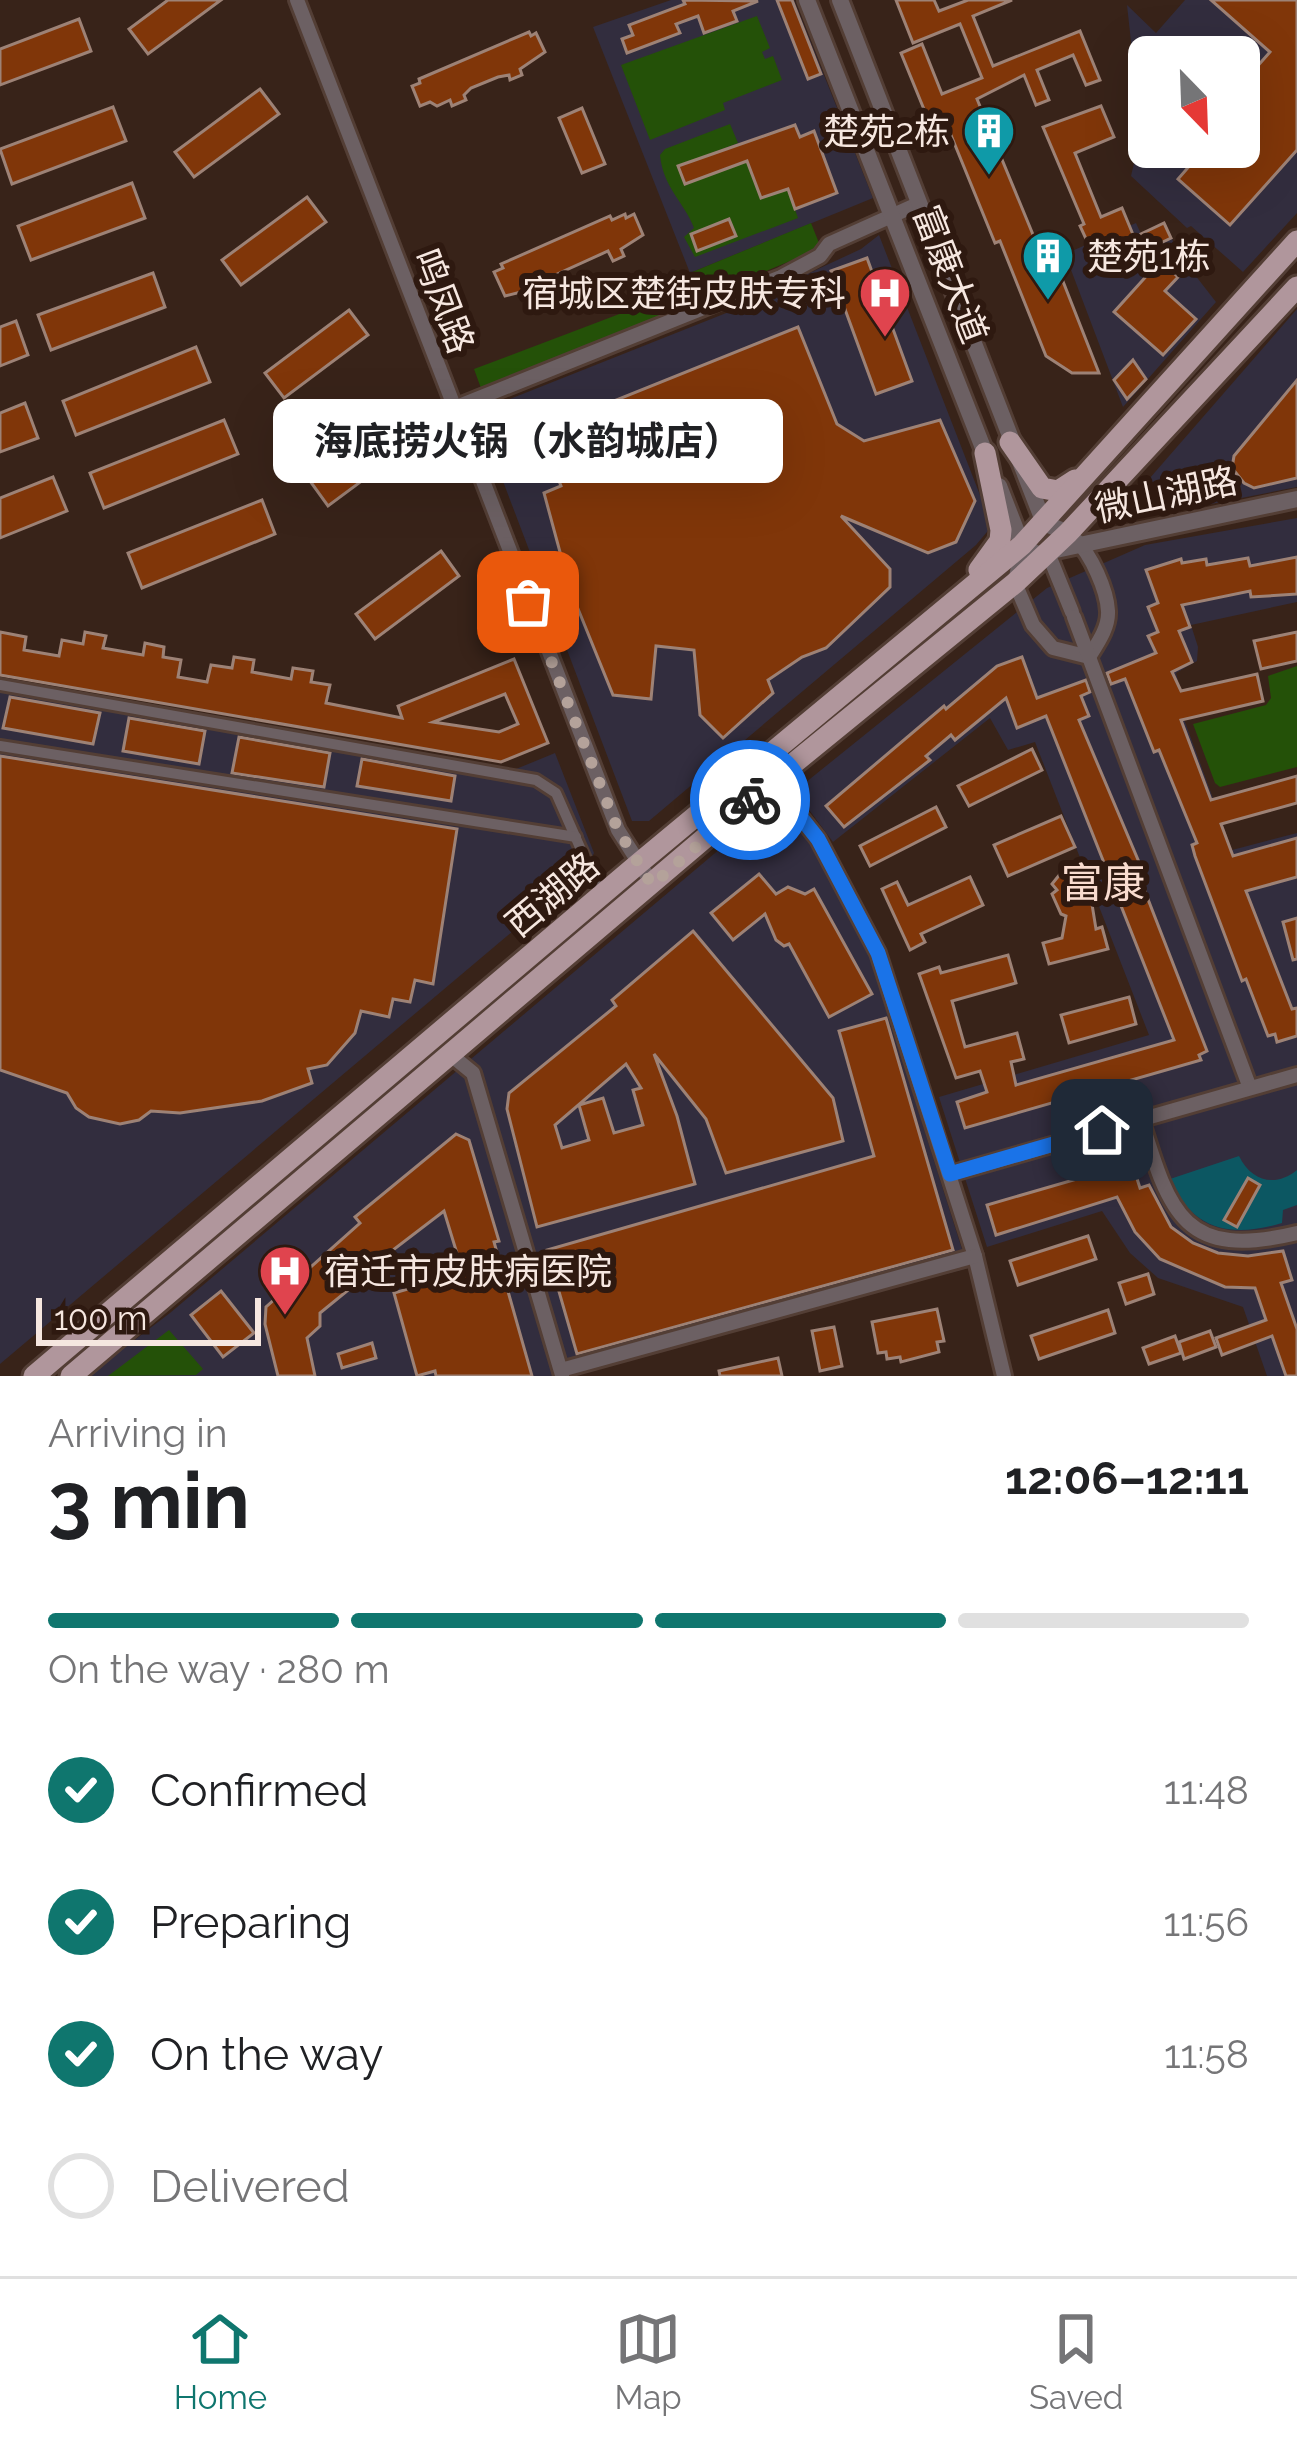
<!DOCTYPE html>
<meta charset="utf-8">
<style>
:root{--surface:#fff;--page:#f2f2f2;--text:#202124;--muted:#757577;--line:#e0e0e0;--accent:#0f766e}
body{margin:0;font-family:Raleway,"Noto Sans SC",sans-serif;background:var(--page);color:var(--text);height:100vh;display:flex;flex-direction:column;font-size:45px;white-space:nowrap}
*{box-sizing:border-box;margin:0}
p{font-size:39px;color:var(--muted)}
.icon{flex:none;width:66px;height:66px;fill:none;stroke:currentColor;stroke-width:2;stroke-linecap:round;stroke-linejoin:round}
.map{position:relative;height:1376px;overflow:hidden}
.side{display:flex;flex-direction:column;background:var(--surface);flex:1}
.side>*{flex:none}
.needle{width:78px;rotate:157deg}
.fabs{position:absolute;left:1128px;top:36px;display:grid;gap:24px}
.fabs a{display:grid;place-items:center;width:132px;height:132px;border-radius:18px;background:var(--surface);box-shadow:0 12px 48px #0002;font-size:60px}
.scale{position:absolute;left:36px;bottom:30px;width:225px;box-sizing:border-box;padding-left:12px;border:6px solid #f6e7e0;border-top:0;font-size:33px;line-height:42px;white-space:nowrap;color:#f6e7e0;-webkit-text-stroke:9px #2e1910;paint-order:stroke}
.pin{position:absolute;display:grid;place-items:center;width:102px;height:102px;color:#fff;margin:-51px;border-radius:24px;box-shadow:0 6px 18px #0006}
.courier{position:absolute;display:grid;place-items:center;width:120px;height:120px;margin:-60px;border:9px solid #1a73e8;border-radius:50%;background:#fff;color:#222;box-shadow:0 3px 15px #0007}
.bubble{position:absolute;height:84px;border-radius:18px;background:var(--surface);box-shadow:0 12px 48px #0002;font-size:39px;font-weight:700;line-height:84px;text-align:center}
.head em{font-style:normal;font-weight:700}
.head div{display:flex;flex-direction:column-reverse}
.head{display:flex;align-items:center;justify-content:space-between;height:204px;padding:0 48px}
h1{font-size:78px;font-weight:700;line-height:90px}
.bar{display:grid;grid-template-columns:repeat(4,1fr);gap:18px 12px;align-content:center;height:144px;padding:0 48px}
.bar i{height:15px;border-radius:9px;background:var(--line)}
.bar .selected{background:var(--accent)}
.bar p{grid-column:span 4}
ol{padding:0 48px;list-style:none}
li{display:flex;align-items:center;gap:36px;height:132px}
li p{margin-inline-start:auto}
li .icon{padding:12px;border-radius:50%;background:var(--accent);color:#fff;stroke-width:4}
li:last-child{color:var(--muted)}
li i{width:66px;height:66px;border:6px solid var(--line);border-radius:50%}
.tabs{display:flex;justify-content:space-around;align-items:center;height:168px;border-top:3px solid var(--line);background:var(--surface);font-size:33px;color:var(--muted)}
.tabs a{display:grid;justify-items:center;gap:6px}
.tabs .selected{color:var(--accent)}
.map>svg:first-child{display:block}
.commercial{fill:#322d3e;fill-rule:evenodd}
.green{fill:#245108}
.water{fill:#0c5762}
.building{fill:#803609;stroke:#9d8276;stroke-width:3;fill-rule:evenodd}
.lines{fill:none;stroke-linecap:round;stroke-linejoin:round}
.pedestrian-casing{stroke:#533e35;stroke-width:16}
.minor-casing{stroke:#533e35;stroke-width:20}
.tertiary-casing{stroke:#533e35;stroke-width:22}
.primary-casing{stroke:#533e35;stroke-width:27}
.pedestrian{stroke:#6c6063;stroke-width:10}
.minor{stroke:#6c6063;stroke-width:14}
.tertiary{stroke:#6c6063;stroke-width:16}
.primary{stroke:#b0969c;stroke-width:21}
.done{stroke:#b4a29a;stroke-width:12;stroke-dasharray:0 21.6}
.route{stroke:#1a73e8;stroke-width:15}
.labels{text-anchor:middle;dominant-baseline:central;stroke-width:12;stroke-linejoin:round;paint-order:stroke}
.poi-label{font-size:36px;fill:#f6e7e0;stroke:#2e1910;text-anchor:end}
.street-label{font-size:36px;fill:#f6e7e0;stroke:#2e1910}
.quarter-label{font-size:42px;fill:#f9dccf;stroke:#2e1910}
</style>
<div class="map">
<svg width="1297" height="1376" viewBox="0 0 1297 1376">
<rect width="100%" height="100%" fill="#382319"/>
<g class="commercial">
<polygon points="671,0 794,0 873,198 690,273 593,27"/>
<path d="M1185,0H1297V213L1243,272L1191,226L1187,228L1131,176L1141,133L1127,5L1156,33ZM1149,57H1239V147H1149Z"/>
<polygon points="1136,223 1141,234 1164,223 1181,257 1216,302 1123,407 1065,254"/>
<polygon points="879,235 992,526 976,545 649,821 632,821 482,426 495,405 784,290 790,282 861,249"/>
<polygon points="1297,309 1297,487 1150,516 1136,494"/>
<polygon points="1297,518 1297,602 1191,625 1198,647 1197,661 1176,673 1178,681 1171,684 1232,850 1297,833 1297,1376 1267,1376 1243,1307 1158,1278 1130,1253 1102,1211 987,1247 939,1097 1149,1035 1035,742 1008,750 990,718 833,842 795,791 1047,588 1145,545"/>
<polygon points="0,681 504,774 555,753 594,853 584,871 0,1364"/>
<polygon points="779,799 816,852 870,958 968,1268 565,1376 87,1376 170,1313"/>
</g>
<g class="green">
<polygon points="757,16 770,48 762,52 765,59 773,56 782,80 723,103 725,110 650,140 621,65"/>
<path d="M730,124L738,143L678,166L747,161L788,189L798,218L695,257L684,237L694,228C685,203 663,188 660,155L665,149Z"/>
<polygon points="811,223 821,248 700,299 696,307 482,391 474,369 622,313 632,297"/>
<polygon points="1297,666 1297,767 1220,787 1215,783 1193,724 1266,705 1271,698 1268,676"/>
<polygon points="169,1330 203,1369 196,1375 108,1376"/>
</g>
<path class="water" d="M1239,1156C1251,1181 1275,1188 1297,1170V1205L1283,1210L1282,1223C1232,1238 1192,1231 1170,1179Z"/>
<g class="building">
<polygon points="168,0 221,0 148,54 129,29"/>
<polygon points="683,0 758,1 733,11 737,21 704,33 698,16 676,24 680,33 627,53 622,39 633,35 629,25 685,4"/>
<polygon points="777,0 792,0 821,74 808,79"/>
<polygon points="896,0 934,0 939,11 968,0 1012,0 973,16 993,66 1080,31 1100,80 1086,85 1073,55 1037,70 1049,100 1036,105 1024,75 977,99 1034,237 1044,233 1099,373 1072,373 1046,356 1000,241 995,243 944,118 930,124 901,53 922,44 942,94 982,78 960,24 913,43"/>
<polygon points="1211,0 1297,0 1297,150 1230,225 1178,179 1206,147 1239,147 1239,87 1270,52"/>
<polygon points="79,19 91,51 0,85 0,49"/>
<polygon points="529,32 531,36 536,33 545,52 520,69 522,75 510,80 509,75 498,77 471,88 464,95 466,100 452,106 450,100 437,106 430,102 420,106 412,86 420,83 419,79"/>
<polygon points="260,89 279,114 194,177 175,152"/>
<polygon points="1101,106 1114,137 1075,153 1101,217 1122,208 1134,237 1106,250 1099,236 1087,241 1080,226 1084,224 1043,127"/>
<polygon points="113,107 126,141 12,184 0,149"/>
<polygon points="582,108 605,164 582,173 559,118"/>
<polygon points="795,125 800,137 814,131 837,193 795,209 788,189 761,198 747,161 685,184 678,166"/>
<polygon points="132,183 145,218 31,260 18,226"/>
<polygon points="307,197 326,222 241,285 222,260"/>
<polygon points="625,214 626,218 634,214 643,235 621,249 624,256 613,261 608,251 542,281 547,293 533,299 529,290 505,296 494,272 503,268 501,264 610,216 612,220"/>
<polygon points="729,219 736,236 697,251 691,234"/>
<polygon points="1164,223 1171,238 1148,249 1141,234"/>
<polygon points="867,258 912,381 876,394 831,271"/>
<polygon points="1160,261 1178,277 1165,291 1196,319 1163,355 1114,312"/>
<polygon points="153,273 165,307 51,350 38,315"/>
<polygon points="349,310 368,335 284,398 265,373"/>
<polygon points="16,321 28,355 0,366 0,327"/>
<polygon points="798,327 837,424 864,441 940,420 975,501 956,542 928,553 841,516 890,569 890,587 826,648 802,657 768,680 773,693 723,738 700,715 694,650 656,646 651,699 613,695 570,589 544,493 561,486 539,431"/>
<polygon points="196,347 210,382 76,435 63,401"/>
<polygon points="1133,360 1146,379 1127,399 1114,380"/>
<polygon points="1297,380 1297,478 1254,488 1244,483 1232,468 1234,456"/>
<polygon points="25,403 38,438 0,452 0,413"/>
<polygon points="394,418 413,443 328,506 310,481"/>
<polygon points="224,420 238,454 104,508 90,473"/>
<polygon points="53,477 67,511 0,538 0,498"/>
<polygon points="262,500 275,534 142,588 128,553"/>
<polygon points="441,551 459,576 375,639 356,614"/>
<polygon points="1297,557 1297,594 1251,597 1250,591 1182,605 1190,627 1179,631 1192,662 1172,672 1181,691 1257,674 1263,701 1181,720 1211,800 1297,776 1297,803 1221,824 1233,856 1297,838 1297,877 1246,891 1292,1009 1297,1008 1297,1036 1277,1042 1275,1034 1268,1036 1246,979 1242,981 1195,856 1192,845 1197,843 1159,750 1154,752 1125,679 1111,684 1107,673 1156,653 1148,636 1158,632 1148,607 1158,603 1146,570 1181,559 1182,563 1206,559 1207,565 1248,558 1250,566"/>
<path d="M0,632L26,637L24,650L59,656L62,640L83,644L85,632L106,636L103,648L143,655L145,643L164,647L163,657L181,660L178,677L207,682L211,665L232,668L234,657L254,660L252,672L291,679L293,668L313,671L311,682L330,685L326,703L402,718L398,706L514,659L548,743L501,762L0,675ZM505,694L518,724L499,732L433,722Z"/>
<polygon points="1297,632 1297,661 1261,669 1254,641"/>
<polygon points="1022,657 1037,698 1086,680 1090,692 1081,696 1089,716 1079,720 1144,874 1139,876 1207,1051 1199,1055 1201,1060 965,1128 957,1102 987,1092 980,1071 956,1078 919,974 939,967 941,973 1008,955 1016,983 952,1001 965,1047 1017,1033 1024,1059 1011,1062 1016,1085 1174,1040 1046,716 1017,728 1006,698 955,740 951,735 926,756 930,760 844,827 826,806 944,706 946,709 997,666"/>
<polygon points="10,697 100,713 93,744 3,728"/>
<polygon points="129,718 205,731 199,764 123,751"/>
<polygon points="239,737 330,753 324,787 232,773"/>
<polygon points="1032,749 1042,770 969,806 958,786"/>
<polygon points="0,756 457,829 433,984 415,980 410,1002 393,999 389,1017 361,1011 355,1033 327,1065 308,1069 312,1083 262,1101 180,1113 151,1111 139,1120 120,1124 89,1117 76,1108 67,1093 0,1070"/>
<polygon points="362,759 455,776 451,801 357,786"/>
<polygon points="936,807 946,827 870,866 860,846"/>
<polygon points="1061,816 1075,847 1008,876 994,845"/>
<polygon points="1069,863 1090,892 1096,929 1102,927 1108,949 1049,964 1043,943 1062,938 1066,916 1061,914 1052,894 1057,890 1052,884"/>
<polygon points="759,874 776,894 788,887 805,894 814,889 872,994 829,1017 789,944 784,946 776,940 765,914 733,940 711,913"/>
<polygon points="970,877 983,905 921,934 925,942 910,950 882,889 897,882 908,905"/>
<polygon points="1297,918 1297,959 1293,960 1283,922"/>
<path d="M693,931L833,1098L843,1141L726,1173L706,1119L654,1054L677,1116L695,1184L537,1227L507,1109L509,1093L616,1006L612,1000ZM626,1064L641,1088L633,1090L643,1125L614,1133L603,1098L579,1105L589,1140L562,1148L555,1125Z"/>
<polygon points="1129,997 1136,1024 1069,1043 1061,1015"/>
<polygon points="886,1018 953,1250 577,1354 547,1250 874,1156 839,1031"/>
<polygon points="456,1134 469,1140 499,1241 494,1242 532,1376 436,1376 435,1371 417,1376 394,1293 463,1273 444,1211 372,1266 374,1269 320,1313 320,1326 307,1338 315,1376 278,1376 265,1324 266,1307 360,1223 355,1217"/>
<polygon points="1132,1163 1140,1188 1149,1185 1171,1227 1193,1243 1218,1253 1248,1256 1283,1251 1292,1280 1281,1283 1297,1329 1297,1376 1286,1376 1272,1336 1222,1355 1216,1338 1266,1320 1255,1288 1225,1287 1160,1259 1135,1232 1117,1197 996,1235 987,1205"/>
<polygon points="1248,1178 1260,1185 1237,1227 1224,1220"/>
<polygon points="1088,1236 1096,1259 1018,1285 1010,1261"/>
<polygon points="1148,1274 1154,1294 1126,1304 1119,1283"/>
<polygon points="221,1291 254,1333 223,1357 191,1315"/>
<polygon points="937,1309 944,1341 937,1342 939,1352 901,1362 900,1357 887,1359 886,1352 878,1353 872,1322"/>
<polygon points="1108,1310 1115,1333 1039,1359 1031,1336"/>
<polygon points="834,1327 842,1366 820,1371 812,1331"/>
<polygon points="1210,1331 1216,1347 1184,1359 1179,1342"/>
<polygon points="1175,1336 1181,1353 1149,1364 1143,1348"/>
<polygon points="372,1343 376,1358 342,1368 338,1354"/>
<polygon points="778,1358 782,1376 720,1376 719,1371"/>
</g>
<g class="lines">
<g class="pedestrian-casing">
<g id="pedestrian">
<polyline points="0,685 536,780 556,793 601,895"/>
<polyline points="0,746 576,837"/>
</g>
</g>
<g class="minor-casing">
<g id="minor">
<polyline points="297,0 618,830 653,885"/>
<polyline points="454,408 781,277 820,256 829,244 918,204"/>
<path d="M1022,545L1015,583L1033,625L1053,648L1089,657C1097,644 1109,628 1108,611C1107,590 1091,554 1075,539"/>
<polyline points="1048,553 1072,612"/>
<polyline points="1074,617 1250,1088"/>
<polyline points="772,781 818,839 878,953 975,1256 1004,1376"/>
<polyline points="451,1055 473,1073 562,1375"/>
<path d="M1141,1119C1170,1215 1185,1260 1297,1233"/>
<polyline points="950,1174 1297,1075"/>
<polyline points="561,1370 975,1256"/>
</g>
</g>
<g class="tertiary-casing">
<g id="tertiary">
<polyline points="807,0 989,463"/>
<polyline points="840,0 1044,523 1068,533"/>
<polyline points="999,486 1022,545 1037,554 1297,499"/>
</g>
</g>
<g class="primary-casing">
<g id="primary">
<polyline points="1010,442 1042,488 1058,491 1075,480"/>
<polyline points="979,570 1000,541 1001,530 985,453"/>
<polyline points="34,1376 638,864 1022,545 1297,241"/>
<polyline points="71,1376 772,781 1015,583 1068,533 1297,287"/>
</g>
</g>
<use href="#pedestrian" class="pedestrian"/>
<use href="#minor" class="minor"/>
<use href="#tertiary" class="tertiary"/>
<use href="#primary" class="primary"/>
</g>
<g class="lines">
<polyline class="done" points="528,602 618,830 652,885 750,800"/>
<polyline class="route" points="750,800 772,781 818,839 878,953 950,1174 1102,1130"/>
</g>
<defs>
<g id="building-pin" transform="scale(2.7)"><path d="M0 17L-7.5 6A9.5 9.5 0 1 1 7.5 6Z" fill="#0f9aa8" stroke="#2e1910"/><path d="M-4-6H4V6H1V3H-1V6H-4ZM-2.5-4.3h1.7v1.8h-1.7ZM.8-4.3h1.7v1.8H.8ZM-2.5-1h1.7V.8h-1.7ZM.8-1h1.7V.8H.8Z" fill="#fff"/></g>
<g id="hospital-pin" transform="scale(2.7)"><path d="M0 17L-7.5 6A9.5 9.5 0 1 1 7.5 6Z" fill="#e0444e" stroke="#2e1910"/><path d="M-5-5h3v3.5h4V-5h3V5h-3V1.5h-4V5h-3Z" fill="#fff"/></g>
</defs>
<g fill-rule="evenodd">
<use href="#building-pin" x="989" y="131"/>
<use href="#building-pin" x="1048" y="256"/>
<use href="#hospital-pin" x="885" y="293"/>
<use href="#hospital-pin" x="285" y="1271"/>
</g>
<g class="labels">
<g class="poi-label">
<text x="950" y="131">楚苑2栋</text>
<text x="1087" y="256" text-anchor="start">楚苑1栋</text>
<text x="846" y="293">宿城区楚街皮肤专科</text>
<text x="324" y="1271" text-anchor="start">宿迁市皮肤病医院</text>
</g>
<g class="street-label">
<text transform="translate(951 274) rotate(69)">富康大道</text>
<text transform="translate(444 301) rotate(69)">鸣凤路</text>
<text transform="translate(1166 494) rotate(-12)">微山湖路</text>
<text transform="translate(552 894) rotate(-40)">西湖路</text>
</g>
<g class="quarter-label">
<text x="1103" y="883">富康</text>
</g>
</g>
</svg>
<div class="fabs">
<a><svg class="needle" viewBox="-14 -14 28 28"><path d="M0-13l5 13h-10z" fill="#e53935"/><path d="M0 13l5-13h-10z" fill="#757577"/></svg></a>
</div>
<div class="scale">100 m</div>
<div class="pin" style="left:528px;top:602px;background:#ea580c"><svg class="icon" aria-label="bag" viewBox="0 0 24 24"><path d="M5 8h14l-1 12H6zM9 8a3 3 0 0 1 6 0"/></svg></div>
<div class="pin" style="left:1102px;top:1130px;background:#1f2937"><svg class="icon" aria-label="home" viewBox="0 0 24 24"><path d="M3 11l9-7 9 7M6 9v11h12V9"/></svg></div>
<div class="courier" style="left:750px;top:800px"><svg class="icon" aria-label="bike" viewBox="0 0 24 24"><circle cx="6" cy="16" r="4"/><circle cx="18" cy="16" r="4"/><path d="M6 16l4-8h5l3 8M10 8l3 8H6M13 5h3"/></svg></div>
<div class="bubble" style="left:273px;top:399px;width:510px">海底捞火锅（水韵城店）</div>
</div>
<section class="side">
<div class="head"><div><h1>3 min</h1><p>Arriving in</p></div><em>12:06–12:11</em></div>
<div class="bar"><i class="selected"></i><i class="selected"></i><i class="selected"></i><i></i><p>On the way · 280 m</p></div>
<ol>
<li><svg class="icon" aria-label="check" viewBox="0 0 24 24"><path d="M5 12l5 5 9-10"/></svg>Confirmed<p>11:48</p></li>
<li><svg class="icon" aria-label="check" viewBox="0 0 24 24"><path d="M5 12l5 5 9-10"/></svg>Preparing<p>11:56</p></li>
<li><svg class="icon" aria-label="check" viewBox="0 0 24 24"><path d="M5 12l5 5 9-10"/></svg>On the way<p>11:58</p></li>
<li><i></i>Delivered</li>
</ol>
</section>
<nav class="tabs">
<a class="selected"><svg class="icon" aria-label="home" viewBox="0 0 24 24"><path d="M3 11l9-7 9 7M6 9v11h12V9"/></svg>Home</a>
<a><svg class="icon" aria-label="map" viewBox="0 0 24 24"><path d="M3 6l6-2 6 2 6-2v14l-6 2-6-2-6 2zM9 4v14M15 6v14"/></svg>Map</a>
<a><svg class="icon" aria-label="saved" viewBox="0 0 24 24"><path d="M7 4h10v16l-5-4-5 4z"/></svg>Saved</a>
</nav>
